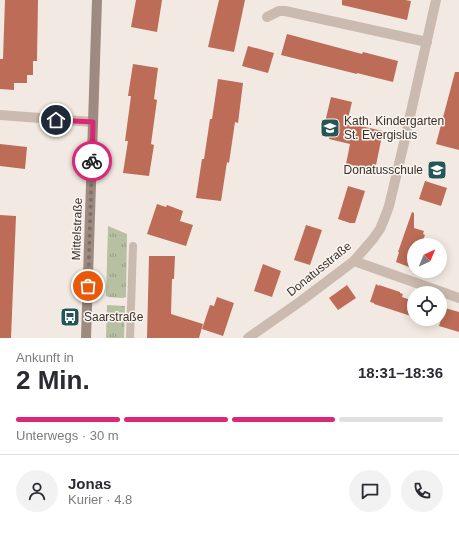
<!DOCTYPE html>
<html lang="de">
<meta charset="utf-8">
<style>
:root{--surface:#fff;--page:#f2f2f3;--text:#2b2b33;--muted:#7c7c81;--line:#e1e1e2;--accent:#db2777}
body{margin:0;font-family:Arial,sans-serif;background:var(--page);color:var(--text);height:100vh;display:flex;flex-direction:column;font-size:15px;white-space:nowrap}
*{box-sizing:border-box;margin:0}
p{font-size:13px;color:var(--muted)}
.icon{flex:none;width:22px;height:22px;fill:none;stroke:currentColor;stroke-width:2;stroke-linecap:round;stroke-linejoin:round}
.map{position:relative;height:338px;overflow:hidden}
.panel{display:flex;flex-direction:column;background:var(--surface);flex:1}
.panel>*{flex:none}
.needle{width:26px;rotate:44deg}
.fabs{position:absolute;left:407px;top:238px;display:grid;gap:8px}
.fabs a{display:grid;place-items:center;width:40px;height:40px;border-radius:50%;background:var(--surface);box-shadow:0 2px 10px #0003;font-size:20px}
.pin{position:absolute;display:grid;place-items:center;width:34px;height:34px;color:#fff;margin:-17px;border:2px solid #fff;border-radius:50%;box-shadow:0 1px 4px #0007}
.courier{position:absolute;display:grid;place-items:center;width:40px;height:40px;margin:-20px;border:3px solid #db2777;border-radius:50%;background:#fff;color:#222;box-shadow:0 1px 5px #0007}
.summary em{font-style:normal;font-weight:700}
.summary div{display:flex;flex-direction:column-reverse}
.summary{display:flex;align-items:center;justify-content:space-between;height:68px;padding:0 16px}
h1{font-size:26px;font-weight:700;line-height:30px}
.bar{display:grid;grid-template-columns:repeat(4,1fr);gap:6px 4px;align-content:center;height:48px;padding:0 16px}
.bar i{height:5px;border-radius:3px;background:var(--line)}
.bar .on{background:var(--accent)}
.bar p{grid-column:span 4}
.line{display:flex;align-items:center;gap:10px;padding:0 16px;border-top:1px solid var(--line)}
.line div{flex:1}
.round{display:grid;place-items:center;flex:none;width:42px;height:42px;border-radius:21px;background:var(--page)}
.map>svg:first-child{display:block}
.grass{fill:url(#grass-tufts)}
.building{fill:#bc6c57}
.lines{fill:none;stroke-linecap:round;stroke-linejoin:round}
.service{stroke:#cabaaf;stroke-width:8}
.minor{stroke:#cabaaf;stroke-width:10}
.secondary{stroke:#9d8a80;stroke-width:10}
.done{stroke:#7a716c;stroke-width:4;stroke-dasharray:0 7.2}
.route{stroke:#db2777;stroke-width:5}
.labels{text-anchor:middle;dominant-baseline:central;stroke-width:3;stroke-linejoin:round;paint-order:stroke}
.poi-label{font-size:12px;fill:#39302c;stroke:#faf4ef;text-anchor:start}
.street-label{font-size:12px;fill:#39302c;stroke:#faf4ef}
</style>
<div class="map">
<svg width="459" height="338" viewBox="0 0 459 338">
<defs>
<pattern id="grass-tufts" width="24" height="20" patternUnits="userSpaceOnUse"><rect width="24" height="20" fill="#b7c0a3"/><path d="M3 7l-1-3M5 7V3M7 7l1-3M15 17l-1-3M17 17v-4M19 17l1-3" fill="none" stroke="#969c85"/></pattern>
</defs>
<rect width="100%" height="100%" fill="#f2eae2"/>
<g class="grass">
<polygon points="108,226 127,234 126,295 126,297 123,298 108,297 106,296"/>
<polygon points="107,305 125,306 124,338 106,338"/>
</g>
<g class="building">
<polygon points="5,0 38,0 37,61 33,61 33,75 27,75 27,83 14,83 14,90 0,89 0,59 3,59"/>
<polygon points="136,0 162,0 157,32 131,27"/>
<polygon points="219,0 245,0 234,52 208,47"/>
<polygon points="342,0 405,0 411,1 407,20 342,5"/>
<polygon points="287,34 362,54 363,52 398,61 393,82 357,73 357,74 281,55"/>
<polygon points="248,46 274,53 268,73 242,66"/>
<polygon points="133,64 158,68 154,99 157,100 151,144 154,145 149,176 123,173 128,141 125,141 131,96 128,96"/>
<polygon points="455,72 459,72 459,150 436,144"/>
<polygon points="218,79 243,83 238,123 235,122 229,163 227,162 221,201 196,198 202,159 204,159 210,119 212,119"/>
<polygon points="331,97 352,102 347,123 383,131 375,170 346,164 350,144 329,139 330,133 323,131"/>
<polygon points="0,144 27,147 25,169 0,166"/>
<polygon points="425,181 447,188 441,206 419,199"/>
<polygon points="348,186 365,191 355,223 350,223 338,219"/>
<polygon points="157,204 166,207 167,205 183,211 180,221 193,225 186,246 147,234"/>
<polygon points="412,212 414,213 414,228 424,231 423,234 425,235 421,245 414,245 414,269 396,262 399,252 398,252"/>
<polygon points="0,215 16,216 11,338 0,338"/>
<polygon points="306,225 322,230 310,265 294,260"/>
<polygon points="149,256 175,256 174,279 172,279 171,314 203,324 199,338 147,338"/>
<polygon points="263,264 281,271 272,297 254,291"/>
<polygon points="376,284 379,286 379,285 400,292 400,293 403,294 402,297 414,301 414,317 374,304 374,303 370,302"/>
<polygon points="347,285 356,298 338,310 329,298"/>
<polygon points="217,297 234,303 223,336 202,329 210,305 214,306"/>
<polygon points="445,308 459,312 459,332 439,326"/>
</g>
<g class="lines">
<polyline class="service" points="130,338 133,246"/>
<g class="minor">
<polyline points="267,17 279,11 285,11 427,42"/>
<polyline points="0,115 93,122"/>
<polyline points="354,261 459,298"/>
<polyline points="248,338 301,301 354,261 373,239 380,229 385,217 389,206 404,143 436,0"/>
</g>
<polyline class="secondary" points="86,338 97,0"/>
</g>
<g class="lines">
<polyline class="done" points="88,286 92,161"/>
<polyline class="route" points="56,120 93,122 92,161"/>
</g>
<defs>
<g id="school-square" transform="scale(1)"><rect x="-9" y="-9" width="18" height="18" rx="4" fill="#255657" stroke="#faf4ef"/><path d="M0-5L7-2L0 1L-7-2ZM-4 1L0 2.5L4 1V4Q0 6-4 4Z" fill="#fff"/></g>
<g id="bus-square" transform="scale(1)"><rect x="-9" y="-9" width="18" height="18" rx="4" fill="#255657" stroke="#faf4ef"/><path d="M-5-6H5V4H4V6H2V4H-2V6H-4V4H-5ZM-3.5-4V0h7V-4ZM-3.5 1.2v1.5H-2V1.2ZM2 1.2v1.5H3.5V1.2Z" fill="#fff"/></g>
</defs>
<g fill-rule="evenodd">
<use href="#school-square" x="330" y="128"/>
<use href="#school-square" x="437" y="170"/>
<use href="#bus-square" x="70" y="317"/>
</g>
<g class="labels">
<g class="poi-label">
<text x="344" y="121">Kath. Kindergarten<tspan x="344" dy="14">St. Evergislus</tspan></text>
<text x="423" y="170" text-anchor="end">Donatusschule</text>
<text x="84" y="317">Saarstraße</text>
</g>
<g class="street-label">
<text transform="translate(77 229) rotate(-88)">Mittelstraße</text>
<text transform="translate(319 269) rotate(-39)">Donatusstraße</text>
</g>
</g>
</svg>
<div class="fabs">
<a><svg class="needle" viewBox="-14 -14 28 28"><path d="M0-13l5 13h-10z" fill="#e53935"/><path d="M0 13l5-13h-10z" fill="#7c7c81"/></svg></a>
<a><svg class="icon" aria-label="locate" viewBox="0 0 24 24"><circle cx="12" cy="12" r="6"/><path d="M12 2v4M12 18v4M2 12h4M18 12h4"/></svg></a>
</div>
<div class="pin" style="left:88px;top:286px;background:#ea580c"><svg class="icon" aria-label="bag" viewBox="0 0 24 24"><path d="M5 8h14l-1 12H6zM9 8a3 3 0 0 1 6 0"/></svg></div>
<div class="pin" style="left:56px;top:120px;background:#1f2937"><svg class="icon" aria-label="home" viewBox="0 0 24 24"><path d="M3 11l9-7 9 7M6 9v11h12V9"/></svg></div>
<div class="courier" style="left:92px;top:161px"><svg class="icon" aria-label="bike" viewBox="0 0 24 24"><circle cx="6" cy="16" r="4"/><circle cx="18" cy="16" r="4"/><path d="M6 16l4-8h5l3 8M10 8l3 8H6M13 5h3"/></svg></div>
</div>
<section class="panel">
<div class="summary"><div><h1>2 Min.</h1><p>Ankunft in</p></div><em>18:31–18:36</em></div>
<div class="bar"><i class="on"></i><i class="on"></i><i class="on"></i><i></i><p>Unterwegs · 30 m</p></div>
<div class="line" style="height:72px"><a class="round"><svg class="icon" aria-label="person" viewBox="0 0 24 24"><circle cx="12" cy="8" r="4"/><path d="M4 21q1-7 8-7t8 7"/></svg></a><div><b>Jonas</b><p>Kurier · 4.8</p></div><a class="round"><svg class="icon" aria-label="chat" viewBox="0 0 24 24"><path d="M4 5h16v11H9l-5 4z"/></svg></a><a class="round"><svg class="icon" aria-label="phone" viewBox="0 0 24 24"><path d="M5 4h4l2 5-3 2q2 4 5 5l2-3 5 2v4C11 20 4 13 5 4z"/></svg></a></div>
</section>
